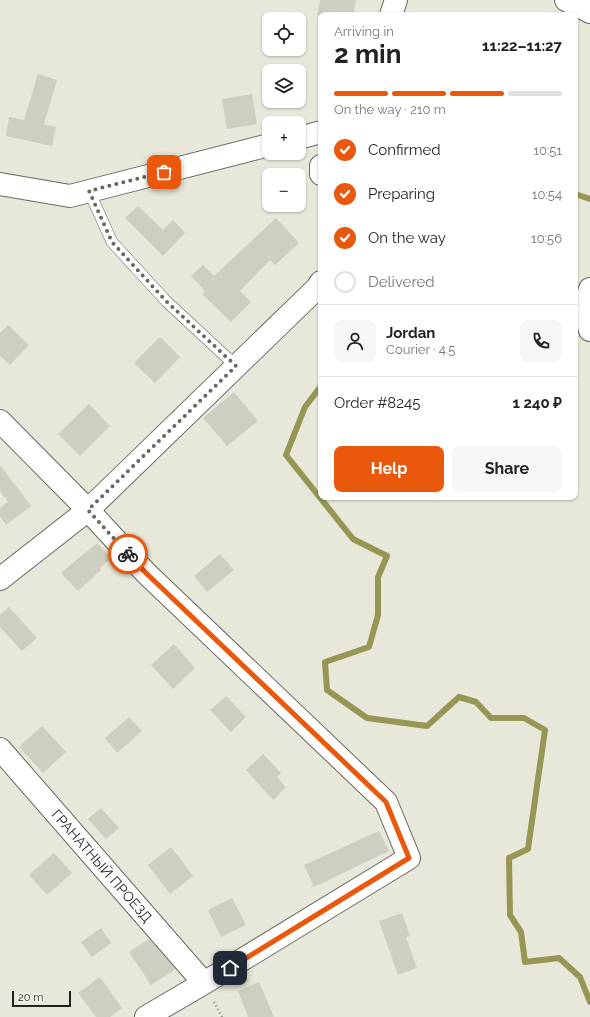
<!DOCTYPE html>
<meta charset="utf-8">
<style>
:root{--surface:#fff;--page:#f6f6f6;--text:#222;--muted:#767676;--line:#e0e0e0;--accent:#ea580c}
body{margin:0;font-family:Raleway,sans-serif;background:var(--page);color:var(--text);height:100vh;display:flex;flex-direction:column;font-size:15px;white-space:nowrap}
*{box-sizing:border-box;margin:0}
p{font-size:13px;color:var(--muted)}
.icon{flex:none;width:22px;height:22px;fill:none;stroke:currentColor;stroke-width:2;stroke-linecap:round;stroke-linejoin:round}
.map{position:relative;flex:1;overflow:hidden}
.side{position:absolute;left:318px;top:12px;width:260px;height:488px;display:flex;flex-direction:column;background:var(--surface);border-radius:8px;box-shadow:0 1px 3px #0004}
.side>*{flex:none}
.buttons{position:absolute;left:262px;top:12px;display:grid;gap:8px}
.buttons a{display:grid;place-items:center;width:44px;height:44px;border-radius:8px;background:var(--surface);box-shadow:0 1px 3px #0004;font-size:20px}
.scale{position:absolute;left:12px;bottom:10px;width:59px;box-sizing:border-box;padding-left:4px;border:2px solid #23231d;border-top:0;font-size:11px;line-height:14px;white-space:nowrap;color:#23231d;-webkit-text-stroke:3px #f5f5e7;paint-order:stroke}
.pin{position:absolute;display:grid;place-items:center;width:34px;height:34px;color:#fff;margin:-17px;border-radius:8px;box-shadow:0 2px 6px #0006}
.courier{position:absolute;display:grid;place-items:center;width:40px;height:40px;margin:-20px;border:3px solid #ea580c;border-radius:50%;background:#fff;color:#222;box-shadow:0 1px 5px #0007}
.overview em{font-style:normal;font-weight:700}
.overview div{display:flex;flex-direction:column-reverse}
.overview{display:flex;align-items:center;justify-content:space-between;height:68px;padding:0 16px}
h1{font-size:26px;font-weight:700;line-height:30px}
.bar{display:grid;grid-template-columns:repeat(4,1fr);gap:6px 4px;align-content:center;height:48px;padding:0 16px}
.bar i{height:5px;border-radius:3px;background:var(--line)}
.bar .on{background:var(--accent)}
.bar p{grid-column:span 4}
.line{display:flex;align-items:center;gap:10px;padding:0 16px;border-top:1px solid var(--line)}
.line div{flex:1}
.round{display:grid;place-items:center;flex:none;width:42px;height:42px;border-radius:8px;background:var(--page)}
ol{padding:0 16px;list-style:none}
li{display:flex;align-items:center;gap:12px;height:44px}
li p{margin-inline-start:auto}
li .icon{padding:4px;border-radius:50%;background:var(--accent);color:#fff;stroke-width:4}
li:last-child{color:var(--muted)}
li i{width:22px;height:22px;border:2px solid var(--line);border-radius:50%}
.button{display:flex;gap:8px;margin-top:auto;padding:8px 16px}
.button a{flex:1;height:46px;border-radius:8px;background:var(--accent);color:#fff;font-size:16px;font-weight:700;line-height:46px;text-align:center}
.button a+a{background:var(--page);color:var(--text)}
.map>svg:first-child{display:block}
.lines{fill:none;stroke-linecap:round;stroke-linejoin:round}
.stream{stroke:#979655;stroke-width:6}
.building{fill:#cecec1}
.lane-casing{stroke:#67675b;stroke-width:12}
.street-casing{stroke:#67675b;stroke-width:24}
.secondary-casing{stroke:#67675b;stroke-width:24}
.path{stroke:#88887e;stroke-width:2.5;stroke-dasharray:1 3;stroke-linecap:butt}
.lane{stroke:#fff;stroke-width:11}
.street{stroke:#fff;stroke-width:22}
.secondary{stroke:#fff;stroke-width:22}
.done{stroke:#68685f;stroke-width:4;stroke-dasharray:0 7.2}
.route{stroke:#ea580c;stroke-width:5}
.labels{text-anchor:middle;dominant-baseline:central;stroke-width:3;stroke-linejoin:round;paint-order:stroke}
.street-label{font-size:14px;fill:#23231d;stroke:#f5f5e7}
</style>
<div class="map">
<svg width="590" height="1017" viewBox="0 0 590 1017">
<rect width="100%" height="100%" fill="#e8e8da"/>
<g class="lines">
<g class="stream">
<polyline points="575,194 590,199"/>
<polyline points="321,386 305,407 286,455 353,539 387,556 378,577 378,615 369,647 325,662 327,690 367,718 427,726 459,697 476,702 491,718 524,718 545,730 528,849 509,858 510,915 521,932 525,962 559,958 580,977 590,1002"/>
</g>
</g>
<g class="building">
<polygon points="320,0 356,0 353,15 317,15"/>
<polygon points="38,74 57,80 44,124 56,127 52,146 6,136 9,117 24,120"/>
<polygon points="252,94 257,124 227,129 222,99"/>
<polygon points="138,206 163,230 173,220 185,233 163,256 125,218"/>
<polygon points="276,218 299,243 275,265 270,260 240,291 251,302 231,322 202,294 205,291 191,276 203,265 214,276"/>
<polygon points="8,325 29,345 10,365 0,356 0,333"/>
<polygon points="160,337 180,357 155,383 134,363"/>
<polygon points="234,392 258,421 227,446 203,418"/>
<polygon points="89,404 110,426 80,456 58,434"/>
<polygon points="0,465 31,506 6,525 0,516 0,508 8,502 0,491"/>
<polygon points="97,543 111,558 100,568 101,570 78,591 61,573"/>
<polygon points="220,554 234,570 207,592 194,576"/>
<polygon points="9,607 37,638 22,651 0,627 0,615"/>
<polygon points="174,644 195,668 173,689 151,665"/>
<polygon points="226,696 246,717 231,732 210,710"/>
<polygon points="129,717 142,731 117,753 105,738"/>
<polygon points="42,726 66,752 43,773 19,747"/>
<polygon points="263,754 281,773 277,777 286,787 273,800 246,770"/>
<polygon points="101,808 119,828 106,839 88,819"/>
<polygon points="379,831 389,851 314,887 304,865"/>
<polygon points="171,847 193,876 170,894 148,865"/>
<polygon points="54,853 72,873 47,895 29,875"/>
<polygon points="232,898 246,925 221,937 208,910"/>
<polygon points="402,913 410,936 406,937 417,968 398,975 379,921"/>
<polygon points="101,928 111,943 92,957 81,942"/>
<polygon points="149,939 176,969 151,985 129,952"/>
<polygon points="100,977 122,1008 110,1017 96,1017 78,993"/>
<polygon points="259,982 274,1017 248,1017 238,991"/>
</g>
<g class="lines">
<g class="lane-casing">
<polyline id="lane" points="89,191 112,242 166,301 236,366"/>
</g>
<g class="street-casing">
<g id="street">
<polyline points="566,0 590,12"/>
<polyline points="391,15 396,0"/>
<polyline points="299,138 321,132"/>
<polyline points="321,166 321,174"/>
<polyline points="0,184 70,196 269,145"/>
<polyline points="0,421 88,510 146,573 386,802 409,858 204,983 146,1017"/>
<polyline points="0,579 88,510 317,288 321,282"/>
<path id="s1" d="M0,749L204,983"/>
</g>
</g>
<g class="secondary-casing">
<polyline id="secondary" points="590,289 584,308 590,330"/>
</g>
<polyline class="path" points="214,1002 222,1017"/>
<use href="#lane" class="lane"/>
<use href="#street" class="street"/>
<use href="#secondary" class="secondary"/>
</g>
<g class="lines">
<polyline class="done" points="128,554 88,510 236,366 166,301 112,242 89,191 164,172"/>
<polyline class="route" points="128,554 146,573 386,802 409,858 230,968"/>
</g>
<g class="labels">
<g class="street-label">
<text stroke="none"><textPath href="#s1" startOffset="155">ГРАНАТНЫЙ ПРОЕЗД</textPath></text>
</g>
</g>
</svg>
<div class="buttons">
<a><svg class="icon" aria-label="locate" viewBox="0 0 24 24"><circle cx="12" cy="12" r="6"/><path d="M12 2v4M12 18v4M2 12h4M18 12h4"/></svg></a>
<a><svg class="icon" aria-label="layers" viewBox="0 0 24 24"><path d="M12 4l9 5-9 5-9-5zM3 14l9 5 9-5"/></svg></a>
<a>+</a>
<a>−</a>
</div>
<div class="scale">20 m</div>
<div class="pin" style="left:164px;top:172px;background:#ea580c"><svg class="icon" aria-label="bag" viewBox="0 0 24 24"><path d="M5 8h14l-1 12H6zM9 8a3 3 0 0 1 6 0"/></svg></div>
<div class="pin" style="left:230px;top:968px;background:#1f2937"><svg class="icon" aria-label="home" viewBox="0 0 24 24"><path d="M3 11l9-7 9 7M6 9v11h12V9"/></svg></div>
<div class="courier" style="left:128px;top:554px"><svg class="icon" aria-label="bike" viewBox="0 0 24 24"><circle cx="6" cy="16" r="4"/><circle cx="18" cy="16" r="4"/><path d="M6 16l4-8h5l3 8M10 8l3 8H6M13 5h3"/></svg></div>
<section class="side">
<div class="overview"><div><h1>2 min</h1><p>Arriving in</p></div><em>11:22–11:27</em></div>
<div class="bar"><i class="on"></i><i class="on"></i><i class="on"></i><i></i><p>On the way · 210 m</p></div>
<ol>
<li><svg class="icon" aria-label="check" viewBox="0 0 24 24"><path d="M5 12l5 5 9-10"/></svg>Confirmed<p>10:51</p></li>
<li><svg class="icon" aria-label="check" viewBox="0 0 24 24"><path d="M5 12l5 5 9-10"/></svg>Preparing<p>10:54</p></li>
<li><svg class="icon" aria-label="check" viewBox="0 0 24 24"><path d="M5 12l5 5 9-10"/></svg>On the way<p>10:56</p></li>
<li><i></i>Delivered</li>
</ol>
<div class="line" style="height:72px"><a class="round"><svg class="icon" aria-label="person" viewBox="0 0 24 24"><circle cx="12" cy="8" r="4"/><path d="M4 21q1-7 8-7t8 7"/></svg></a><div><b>Jordan</b><p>Courier · 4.5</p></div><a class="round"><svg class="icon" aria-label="phone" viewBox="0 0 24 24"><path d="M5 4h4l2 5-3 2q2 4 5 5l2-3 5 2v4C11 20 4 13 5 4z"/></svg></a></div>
<div class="line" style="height:52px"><div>Order #8245</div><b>1 240 ₽</b></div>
<div class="button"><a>Help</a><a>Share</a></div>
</section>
</div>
